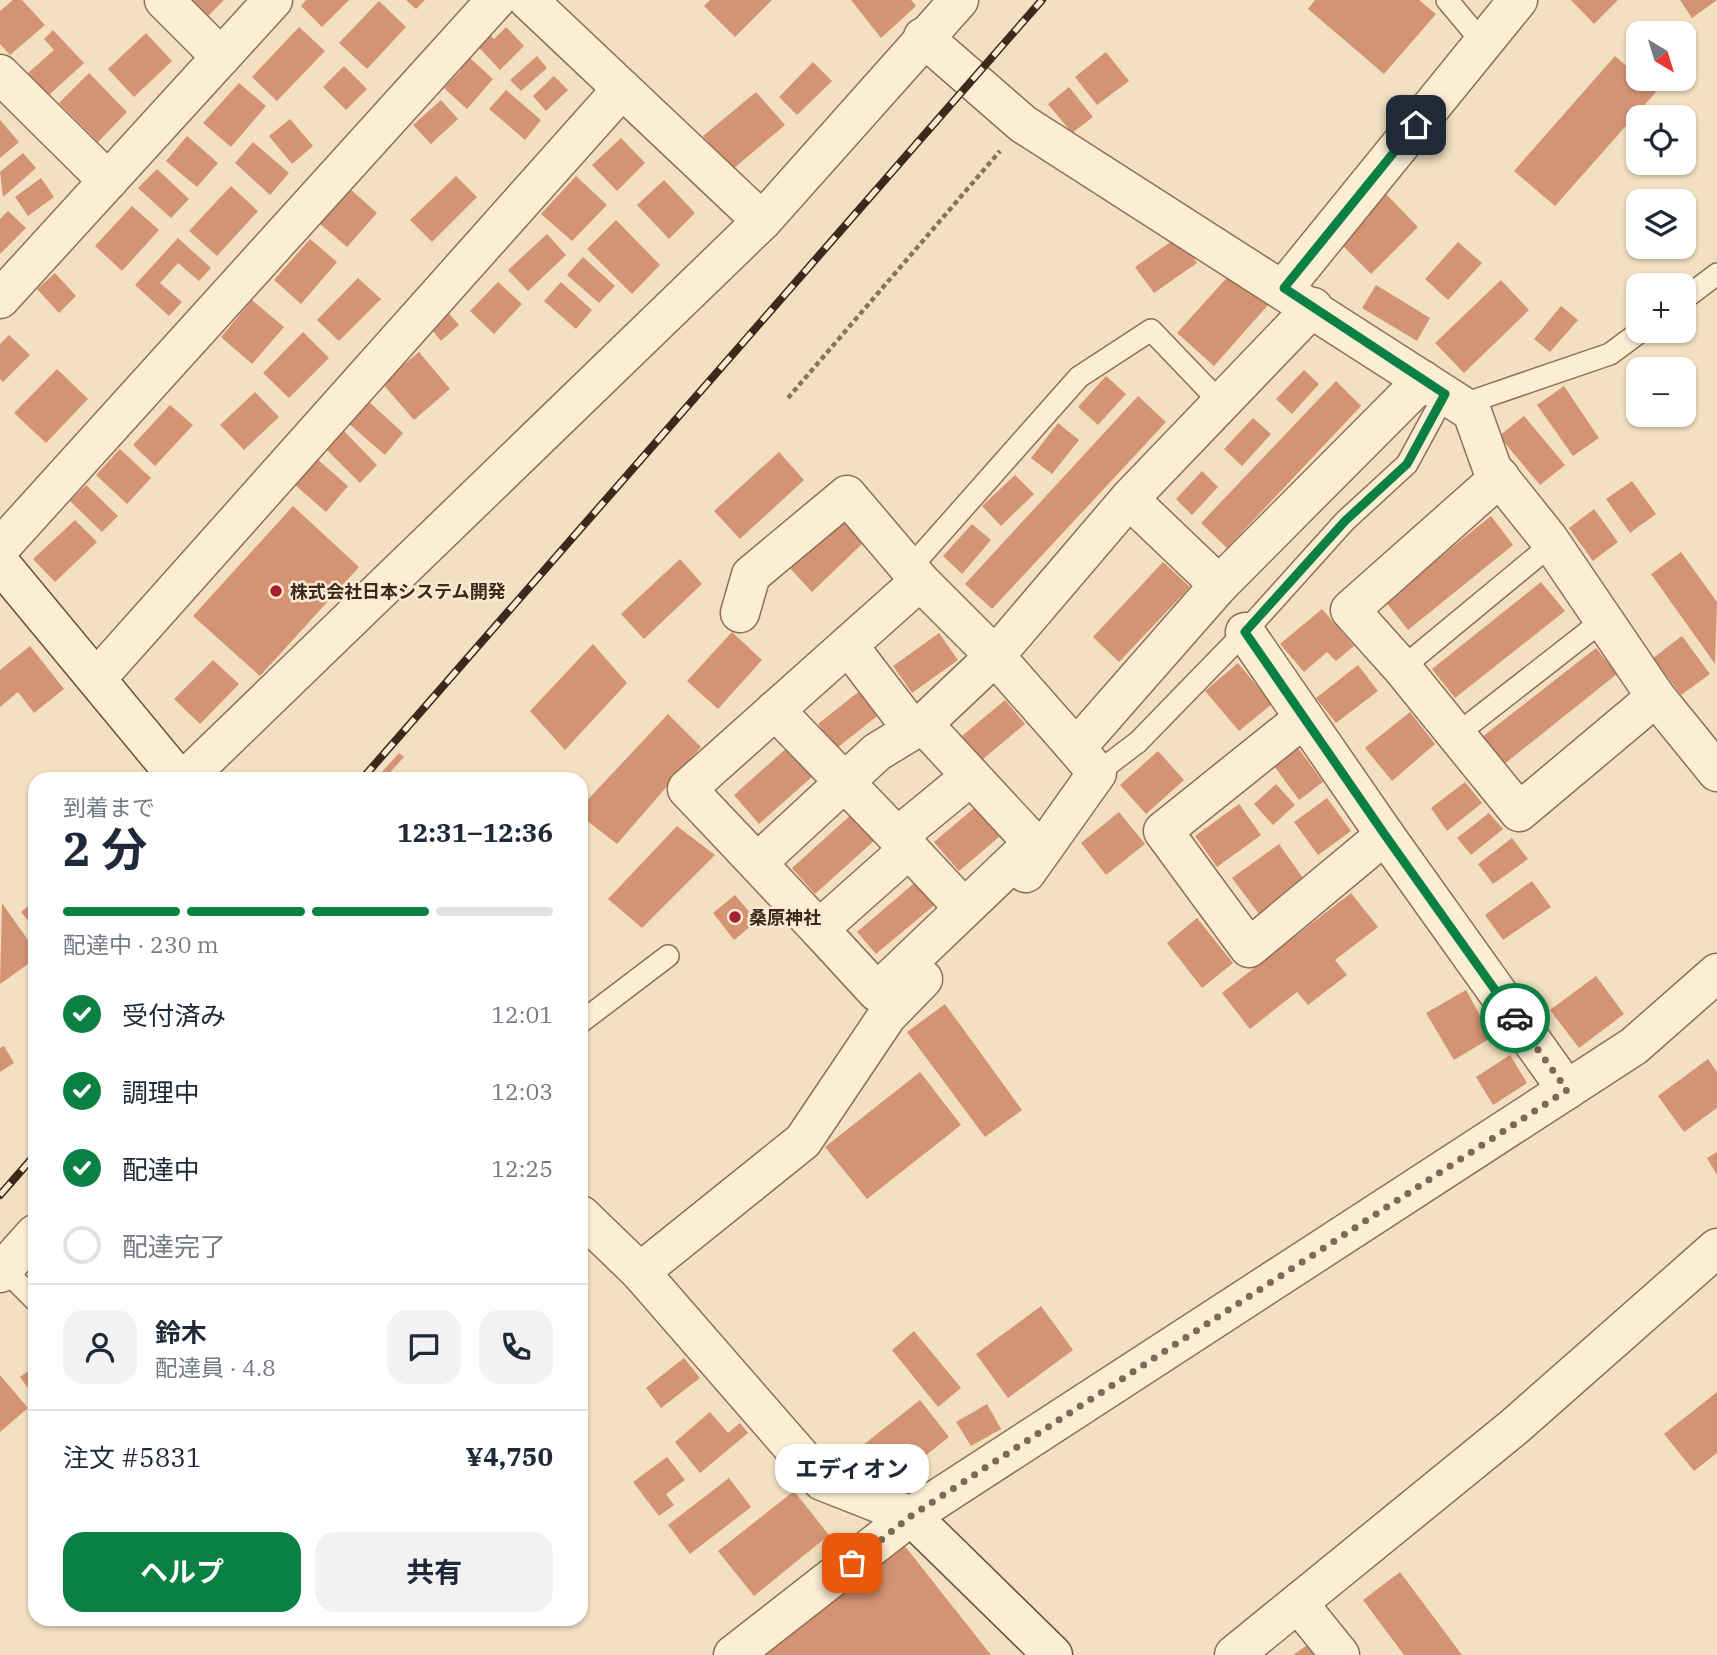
<!DOCTYPE html>
<html lang="ja">
<meta charset="utf-8">
<style>
:root{--surface:#fff;--page:#f2f2f3;--text:#1f2937;--muted:#747a83;--line:#e0e1e3;--accent:#0b8043}
body{margin:0;font-family:"IBM Plex Serif","Noto Sans JP",serif;background:var(--page);color:var(--text);height:100vh;display:flex;flex-direction:column;font-size:26px;white-space:nowrap}
*{box-sizing:border-box;margin:0}
p{font-size:23px;color:var(--muted)}
.icon{flex:none;width:38px;height:38px;fill:none;stroke:currentColor;stroke-width:2;stroke-linecap:round;stroke-linejoin:round}
.map{position:relative;flex:1;overflow:hidden}
.details{position:absolute;left:28px;top:772px;width:560px;height:854px;display:flex;flex-direction:column;background:var(--surface);border-radius:21px;box-shadow:0 2px 5px #0004}
.details>*{flex:none}
.needle{width:46px;rotate:142deg}
.tools{position:absolute;left:1626px;top:21px;display:grid;gap:14px}
.tools a{display:grid;place-items:center;width:70px;height:70px;border-radius:14px;background:var(--surface);box-shadow:0 2px 5px #0004;font-size:35px}
.pin{position:absolute;display:grid;place-items:center;width:60px;height:60px;color:#fff;margin:-30px;border-radius:14px;box-shadow:0 4px 10px #0006}
.courier{position:absolute;display:grid;place-items:center;width:70px;height:70px;margin:-35px;border:5px solid #0b8043;border-radius:50%;background:#fff;color:#222;box-shadow:0 2px 9px #0007}
.bubble{position:absolute;height:49px;border-radius:21px;background:var(--surface);box-shadow:0 2px 5px #0004;font-size:23px;font-weight:700;line-height:49px;text-align:center}
.headline em{font-style:normal;font-weight:700}
.headline div{display:flex;flex-direction:column-reverse}
.headline{display:flex;align-items:center;justify-content:space-between;height:119px;padding:0 35px}
h1{font-size:46px;font-weight:700;line-height:52px}
.bar{display:grid;grid-template-columns:repeat(4,1fr);gap:10px 7px;align-content:center;height:84px;padding:0 35px}
.bar i{height:9px;border-radius:5px;background:var(--line)}
.bar .selected{background:var(--accent)}
.bar p{grid-column:span 4}
.line{display:flex;align-items:center;gap:18px;padding:0 35px;border-top:2px solid var(--line)}
.line div{flex:1}
.round{display:grid;place-items:center;flex:none;width:74px;height:74px;border-radius:21px;background:var(--page)}
ol{padding:0 35px;list-style:none}
li{display:flex;align-items:center;gap:21px;height:77px}
li p{margin-inline-start:auto}
li .icon{padding:7px;border-radius:50%;background:var(--accent);color:#fff;stroke-width:4}
li:last-child{color:var(--muted)}
li i{width:38px;height:38px;border:4px solid var(--line);border-radius:50%}
.cta{display:flex;gap:14px;margin-top:auto;padding:14px 35px}
.cta a{flex:1;height:80px;border-radius:21px;background:var(--accent);color:#fff;font-size:28px;font-weight:700;line-height:80px;text-align:center}
.cta a+a{background:var(--page);color:var(--text)}
.map>svg:first-child{display:block}
.building{fill:#d49473}
.lines{fill:none;stroke-linecap:round;stroke-linejoin:round}
.lane-casing{stroke:#8e7057;stroke-width:24}
.street-casing{stroke:#8e7057;stroke-width:41}
.secondary-casing{stroke:#6f513a;stroke-width:41}
.path{stroke:#8e7057;stroke-width:4.5;stroke-dasharray:5 3.5;stroke-linecap:butt}
.lane{stroke:#fcedd5;stroke-width:21}
.street{stroke:#fcedd5;stroke-width:38}
.secondary{stroke:#fcedd5;stroke-width:38}
.rail-casing{stroke:#3c291c;stroke-width:8}
.rail{stroke:#f9ead1;stroke-width:5;stroke-dasharray:16;stroke-linecap:butt}
.done{stroke:#7c6956;stroke-width:7;stroke-dasharray:0 12.6}
.route{stroke:#0b8043;stroke-width:9}
.poi-dot{fill:#a2212c;stroke:#f9ead1;stroke-width:2.5}
.labels{text-anchor:middle;dominant-baseline:central;stroke-width:5;stroke-linejoin:round;paint-order:stroke}
.poi-label{font-size:18px;font-weight:bold;fill:#3c291c;stroke:#f9ead1;text-anchor:start}
</style>
<div class="map">
<svg width="1717" height="1655" viewBox="0 0 1717 1655">
<rect width="100%" height="100%" fill="#f2e0c1"/>
<g class="building">
<polygon points="13,0 22,0 45,25 10,55 0,44 0,11"/>
<polygon points="183,0 224,0 201,23"/>
<polygon points="306,0 349,0 322,27 301,6"/>
<polygon points="406,0 425,0 416,9"/>
<polygon points="710,0 772,0 735,37 704,6"/>
<polygon points="851,0 911,0 916,6 881,38"/>
<polygon points="1315,0 1419,0 1436,14 1384,74 1308,9"/>
<polygon points="1571,0 1618,0 1594,24"/>
<polygon points="1680,0 1717,0 1692,18"/>
<polygon points="379,1 406,27 367,69 339,43"/>
<polygon points="299,27 325,51 277,101 252,77"/>
<polygon points="506,27 524,46 500,70 471,39 483,28 494,39"/>
<polygon points="53,30 84,63 49,95 28,73 54,50 44,39"/>
<polygon points="146,33 172,61 134,97 108,69"/>
<polygon points="460,49 493,79 467,109 444,88 461,70 450,60"/>
<polygon points="1106,52 1129,81 1097,105 1075,77"/>
<polygon points="537,56 547,68 521,91 510,80"/>
<polygon points="1615,56 1656,92 1555,206 1514,171"/>
<polygon points="813,62 832,81 797,115 779,97"/>
<polygon points="344,66 367,89 346,110 323,87"/>
<polygon points="89,73 127,112 98,142 59,103"/>
<polygon points="554,76 568,90 546,111 533,96"/>
<polygon points="239,83 266,106 231,147 203,123"/>
<polygon points="1069,87 1093,117 1072,133 1048,104"/>
<polygon points="506,90 541,120 525,140 489,109"/>
<polygon points="756,92 785,125 732,170 703,136"/>
<polygon points="441,100 458,119 431,144 413,125"/>
<polygon points="290,119 313,146 292,164 269,136"/>
<polygon points="0,120 19,142 0,158"/>
<polygon points="187,136 218,163 197,187 166,161"/>
<polygon points="621,138 645,163 617,191 592,165"/>
<polygon points="253,142 289,173 270,195 235,163"/>
<polygon points="23,153 36,168 3,197 0,172"/>
<polygon points="157,169 189,199 171,218 138,188"/>
<polygon points="456,176 477,197 432,242 410,220"/>
<polygon points="576,176 607,205 572,241 541,214"/>
<polygon points="41,178 54,197 28,216 15,197"/>
<polygon points="664,180 695,213 669,239 637,205"/>
<polygon points="231,186 258,211 217,256 189,231"/>
<polygon points="349,188 377,213 347,247 319,223"/>
<polygon points="1386,194 1418,227 1371,274 1338,241"/>
<polygon points="132,206 159,230 122,271 95,246"/>
<polygon points="8,211 26,228 0,254 0,219"/>
<polygon points="616,220 660,265 632,294 587,249"/>
<polygon points="547,234 566,255 528,291 508,270"/>
<polygon points="1179,236 1197,263 1154,293 1135,267"/>
<polygon points="178,238 211,268 199,281 178,263 160,283 182,302 169,316 135,285"/>
<polygon points="310,239 337,262 301,304 274,280"/>
<polygon points="1458,242 1482,263 1448,300 1425,279"/>
<polygon points="583,257 615,286 599,303 567,275"/>
<polygon points="55,273 76,296 59,313 37,289"/>
<polygon points="1231,273 1268,305 1214,366 1177,333"/>
<polygon points="358,278 381,299 339,341 317,320"/>
<polygon points="1501,280 1529,310 1464,373 1435,343"/>
<polygon points="498,282 522,304 494,334 470,311"/>
<polygon points="561,282 592,310 576,329 544,301"/>
<polygon points="1376,285 1430,318 1417,341 1362,308"/>
<polygon points="252,300 284,327 252,364 221,337"/>
<polygon points="1561,306 1578,320 1550,352 1534,339"/>
<polygon points="446,310 459,325 441,341 428,325"/>
<polygon points="303,332 329,358 289,398 263,373"/>
<polygon points="9,335 30,355 3,382 0,379 0,344"/>
<polygon points="419,352 450,389 414,420 382,383"/>
<polygon points="57,369 88,399 46,443 14,413"/>
<polygon points="1304,370 1319,384 1292,414 1276,399"/>
<polygon points="1106,376 1126,394 1098,425 1078,407"/>
<polygon points="1336,381 1361,406 1227,548 1201,523"/>
<polygon points="1564,386 1599,438 1573,456 1537,405"/>
<polygon points="255,392 279,417 244,450 220,425"/>
<polygon points="1138,396 1166,422 992,609 965,584"/>
<polygon points="367,400 403,433 385,455 347,422"/>
<polygon points="170,405 193,425 155,466 133,445"/>
<polygon points="1524,416 1565,465 1540,485 1499,436"/>
<polygon points="1253,418 1271,434 1242,466 1224,449"/>
<polygon points="1058,423 1079,440 1052,474 1031,458"/>
<polygon points="341,428 377,465 360,483 323,446"/>
<polygon points="120,449 151,478 127,504 96,475"/>
<polygon points="779,452 804,480 740,539 714,511"/>
<polygon points="316,458 348,486 326,512 294,484"/>
<polygon points="1202,471 1218,487 1192,515 1176,499"/>
<polygon points="1015,475 1034,494 1001,526 982,506"/>
<polygon points="1632,481 1656,514 1630,533 1606,499"/>
<polygon points="86,485 118,516 102,532 70,501"/>
<polygon points="293,506 359,567 260,676 193,616"/>
<polygon points="1594,509 1618,542 1593,561 1569,528"/>
<polygon points="1491,516 1513,545 1408,630 1385,601"/>
<polygon points="839,517 863,543 812,592 787,565"/>
<polygon points="75,520 97,542 55,582 33,559"/>
<polygon points="972,524 991,540 962,574 943,556"/>
<polygon points="1681,552 1717,602 1715,664 1651,574"/>
<polygon points="680,559 702,584 644,639 621,614"/>
<polygon points="1163,562 1190,587 1119,662 1093,637"/>
<polygon points="1541,582 1565,611 1455,698 1432,669"/>
<polygon points="1322,609 1354,646 1336,661 1327,652 1304,672 1280,644"/>
<polygon points="732,632 762,660 718,709 687,681"/>
<polygon points="939,633 958,660 912,693 893,666"/>
<polygon points="1682,636 1710,674 1681,695 1653,658"/>
<polygon points="593,644 627,683 565,750 530,711"/>
<polygon points="30,646 64,689 34,713 18,692 0,707 0,670"/>
<polygon points="1596,648 1617,674 1503,765 1482,737"/>
<polygon points="213,660 239,684 200,724 174,699"/>
<polygon points="1238,663 1272,704 1239,731 1205,691"/>
<polygon points="1358,665 1378,691 1336,723 1316,698"/>
<polygon points="862,689 881,713 837,748 818,724"/>
<polygon points="1005,700 1025,724 982,760 962,736"/>
<polygon points="1410,712 1435,744 1392,781 1365,748"/>
<polygon points="668,714 701,747 617,844 581,816 581,807"/>
<polygon points="1296,745 1323,782 1299,800 1272,763"/>
<polygon points="788,747 813,776 759,824 734,795"/>
<polygon points="1158,751 1184,780 1146,814 1120,785"/>
<polygon points="399,753 404,757 384,779 379,775"/>
<polygon points="1465,782 1482,803 1447,831 1431,808"/>
<polygon points="1276,784 1295,805 1273,825 1254,804"/>
<polygon points="1327,798 1351,831 1318,855 1294,822"/>
<polygon points="980,803 1005,832 959,871 934,842"/>
<polygon points="1239,804 1261,835 1217,867 1195,836"/>
<polygon points="1119,812 1145,844 1106,875 1081,843"/>
<polygon points="853,813 876,839 815,894 792,868"/>
<polygon points="1489,813 1503,829 1471,855 1457,838"/>
<polygon points="677,826 715,855 642,928 608,899"/>
<polygon points="1512,838 1528,859 1493,884 1478,864"/>
<polygon points="1279,844 1305,881 1259,914 1232,878"/>
<polygon points="919,879 938,902 876,954 857,932"/>
<polygon points="1532,881 1551,907 1503,940 1485,915"/>
<polygon points="1351,893 1378,927 1335,960 1347,975 1308,1005 1297,992 1250,1029 1222,993"/>
<polygon points="735,895 757,921 734,940 713,913"/>
<polygon points="35,901 35,929 21,912"/>
<polygon points="2,903 35,950 35,959 0,984"/>
<polygon points="1197,918 1233,963 1202,988 1167,943"/>
<polygon points="1596,976 1624,1014 1579,1048 1550,1010"/>
<polygon points="1466,990 1492,1037 1454,1060 1426,1013"/>
<polygon points="945,1004 1022,1110 985,1137 907,1032"/>
<polygon points="4,1046 14,1063 0,1072 0,1048"/>
<polygon points="1510,1055 1527,1083 1493,1105 1476,1077"/>
<polygon points="1708,1059 1717,1072 1717,1108 1684,1132 1658,1096"/>
<polygon points="920,1072 961,1125 867,1199 825,1147"/>
<polygon points="1717,1152 1717,1175 1707,1158"/>
<polygon points="1041,1306 1073,1350 1008,1398 976,1354"/>
<polygon points="914,1331 961,1388 938,1407 892,1350"/>
<polygon points="684,1358 700,1378 661,1408 646,1388"/>
<polygon points="35,1366 35,1398 20,1377"/>
<polygon points="0,1375 28,1408 0,1432"/>
<polygon points="1717,1392 1717,1453 1694,1471 1664,1434"/>
<polygon points="920,1400 949,1437 887,1486 858,1449"/>
<polygon points="987,1404 1001,1429 971,1446 956,1422"/>
<polygon points="710,1412 728,1433 740,1423 748,1433 700,1473 675,1442"/>
<polygon points="667,1457 685,1480 666,1494 674,1505 659,1516 633,1482"/>
<polygon points="729,1478 751,1507 690,1554 668,1525"/>
<polygon points="794,1491 829,1535 754,1596 718,1551"/>
<polygon points="904,1545 991,1655 765,1655"/>
<polygon points="1400,1572 1462,1655 1404,1655 1363,1600"/>
<polygon points="1310,1643 1319,1655 1293,1655"/>
</g>
<g class="lines">
<g class="lane-casing">
<g id="lane">
<polyline points="1447,0 1483,43"/>
<polyline points="1684,299 1717,274"/>
<polyline points="1461,405 1610,354 1641,331"/>
<polyline points="909,569 1079,377 1151,330 1221,403"/>
<polyline points="1402,668 1552,544"/>
<polyline points="1456,735 1602,621"/>
<polyline points="1097,773 1138,742 1245,632 1345,521 1407,464 1445,394"/>
<polyline points="581,1022 668,956"/>
<polyline points="4,1269 35,1300"/>
</g>
</g>
<g class="street-casing">
<g id="street">
<polyline points="164,0 221,57"/>
<polyline points="528,0 762,221"/>
<polyline points="923,37 1023,124 1472,412 1492,468 1548,538 1656,697 1717,772"/>
<polyline points="0,74 108,181"/>
<polyline points="1284,288 1518,0"/>
<polyline points="0,299 273,0"/>
<polyline points="1313,307 1129,499 995,656 920,581 687,789 757,863 877,752 923,724 995,656 1076,748 1219,585 1423,380"/>
<polyline points="1500,477 1350,610 1402,668 1519,812 1656,697"/>
<polyline points="1129,499 1219,585"/>
<polyline points="0,548 496,0"/>
<polyline points="740,613 751,575 847,495 920,581"/>
<polyline points="1245,632 1385,835 1567,1090"/>
<polyline points="848,645 913,730"/>
<polyline points="97,678 622,89"/>
<polyline points="775,710 909,849 819,929 877,992 1033,843 923,724"/>
<polyline points="1304,718 1163,831 1249,948 1385,835"/>
<polyline points="185,779 762,221 959,0"/>
<polyline points="897,837 971,776"/>
<polyline points="909,849 963,907"/>
<polyline points="757,863 819,929"/>
<polyline points="1026,873 1097,773 1076,748"/>
<polyline points="581,1215 640,1272 822,1481 911,1516"/>
<polyline points="640,1272 803,1141 887,1016 923,979"/>
<polyline points="0,1273 35,1234"/>
<polyline points="1298,1603 1340,1655"/>
<polyline points="733,1655 911,1516 1634,1046 1717,973"/>
<polyline points="1234,1655 1514,1427 1717,1248"/>
</g>
</g>
<g class="secondary-casing">
<g id="secondary">
<polyline points="0,563 179,779"/>
<polyline points="911,1516 1053,1655"/>
</g>
</g>
<polyline class="path" points="788,398 1000,151"/>
<use href="#lane" class="lane"/>
<use href="#street" class="street"/>
<use href="#secondary" class="secondary"/>
<g class="rail-casing">
<g id="rail">
<polyline points="362,779 1042,0"/>
<polyline points="0,1195 35,1155"/>
</g>
</g>
<use href="#rail" class="rail"/>
</g>
<g class="lines">
<polyline class="done" points="852,1563 911,1516 1567,1090 1515,1018"/>
<polyline class="route" points="1416,125 1284,288 1445,394 1407,464 1345,521 1245,632 1385,835 1515,1018"/>
</g>
<g class="poi-dot">
<circle cx="276" cy="591" r="7"/>
<circle cx="735" cy="917" r="7"/>
</g>
<g class="labels">
<g class="poi-label">
<text x="290" y="591">株式会社日本システム開発</text>
<text x="749" y="917">桑原神社</text>
</g>
</g>
</svg>
<div class="tools">
<a><svg class="needle" viewBox="-14 -14 28 28"><path d="M0-13l5 13h-10z" fill="#e53935"/><path d="M0 13l5-13h-10z" fill="#747a83"/></svg></a>
<a><svg class="icon" aria-label="locate" viewBox="0 0 24 24"><circle cx="12" cy="12" r="6"/><path d="M12 2v4M12 18v4M2 12h4M18 12h4"/></svg></a>
<a><svg class="icon" aria-label="layers" viewBox="0 0 24 24"><path d="M12 4l9 5-9 5-9-5zM3 14l9 5 9-5"/></svg></a>
<a>+</a>
<a>−</a>
</div>
<div class="pin" style="left:852px;top:1563px;background:#ea580c"><svg class="icon" aria-label="bag" viewBox="0 0 24 24"><path d="M5 8h14l-1 12H6zM9 8a3 3 0 0 1 6 0"/></svg></div>
<div class="pin" style="left:1416px;top:125px;background:#1f2937"><svg class="icon" aria-label="home" viewBox="0 0 24 24"><path d="M3 11l9-7 9 7M6 9v11h12V9"/></svg></div>
<div class="courier" style="left:1515px;top:1018px"><svg class="icon" aria-label="car" viewBox="0 0 24 24"><path d="M5 17H2v-5l4-1 3-4h7l3 4 3 1v5h-3M9 17h6M6 11h13"/><circle cx="7" cy="17" r="2"/><circle cx="17" cy="17" r="2"/></svg></div>
<div class="bubble" style="left:775px;top:1444px;width:154px">エディオン</div>
<section class="details">
<div class="headline"><div><h1>2 分</h1><p>到着まで</p></div><em>12:31–12:36</em></div>
<div class="bar"><i class="selected"></i><i class="selected"></i><i class="selected"></i><i></i><p>配達中 · 230 m</p></div>
<ol>
<li><svg class="icon" aria-label="check" viewBox="0 0 24 24"><path d="M5 12l5 5 9-10"/></svg>受付済み<p>12:01</p></li>
<li><svg class="icon" aria-label="check" viewBox="0 0 24 24"><path d="M5 12l5 5 9-10"/></svg>調理中<p>12:03</p></li>
<li><svg class="icon" aria-label="check" viewBox="0 0 24 24"><path d="M5 12l5 5 9-10"/></svg>配達中<p>12:25</p></li>
<li><i></i>配達完了</li>
</ol>
<div class="line" style="height:126px"><a class="round"><svg class="icon" aria-label="person" viewBox="0 0 24 24"><circle cx="12" cy="8" r="4"/><path d="M4 21q1-7 8-7t8 7"/></svg></a><div><b>鈴木</b><p>配達員 · 4.8</p></div><a class="round"><svg class="icon" aria-label="chat" viewBox="0 0 24 24"><path d="M4 5h16v11H9l-5 4z"/></svg></a><a class="round"><svg class="icon" aria-label="phone" viewBox="0 0 24 24"><path d="M5 4h4l2 5-3 2q2 4 5 5l2-3 5 2v4C11 20 4 13 5 4z"/></svg></a></div>
<div class="line" style="height:91px"><div>注文 #5831</div><b>¥4,750</b></div>
<div class="cta"><a>ヘルプ</a><a>共有</a></div>
</section>
</div>
